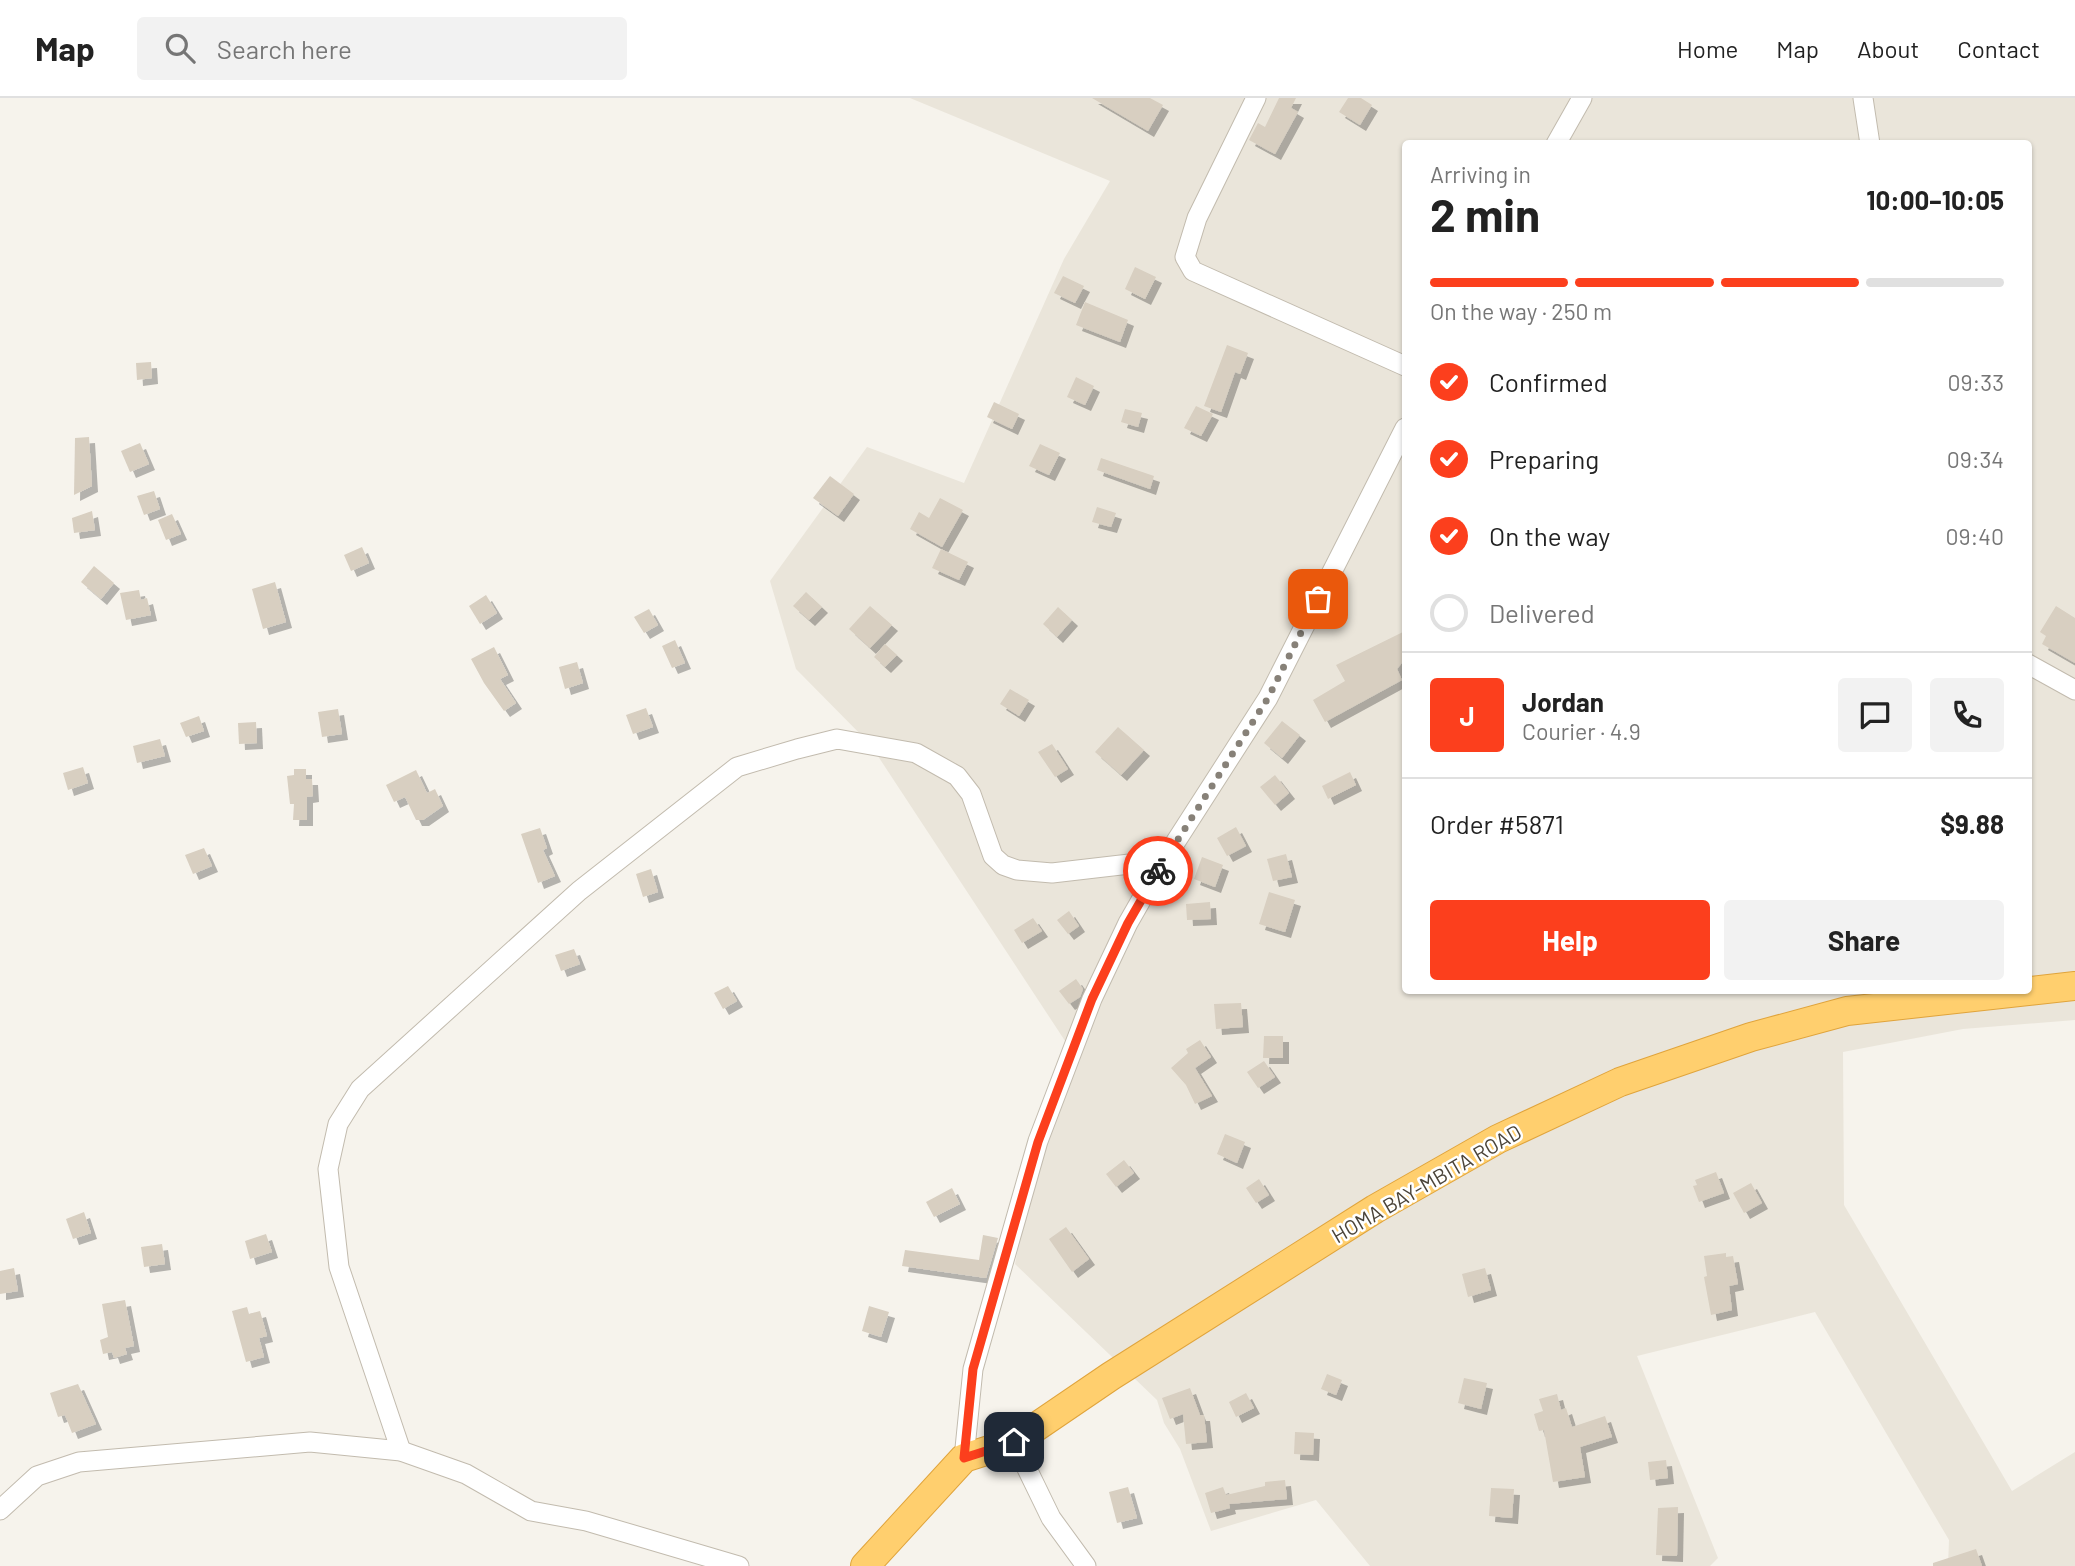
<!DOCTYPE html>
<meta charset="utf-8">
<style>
:root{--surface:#fff;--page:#f2f2f2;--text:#222;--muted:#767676;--line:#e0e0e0;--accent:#fc3f1d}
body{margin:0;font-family:Barlow,sans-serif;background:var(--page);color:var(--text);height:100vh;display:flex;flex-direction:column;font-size:26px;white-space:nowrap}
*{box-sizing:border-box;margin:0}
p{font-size:23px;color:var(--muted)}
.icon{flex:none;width:38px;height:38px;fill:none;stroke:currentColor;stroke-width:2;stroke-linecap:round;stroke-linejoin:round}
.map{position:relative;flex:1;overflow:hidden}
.side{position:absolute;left:1402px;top:42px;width:630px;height:854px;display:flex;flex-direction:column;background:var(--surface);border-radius:7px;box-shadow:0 2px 5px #0004}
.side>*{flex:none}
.pin{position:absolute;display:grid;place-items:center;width:60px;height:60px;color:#fff;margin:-30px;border-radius:14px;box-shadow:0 4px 10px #0006}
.courier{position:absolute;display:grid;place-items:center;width:70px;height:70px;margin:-35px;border:5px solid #fc3f1d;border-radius:50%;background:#fff;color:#222;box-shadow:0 2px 9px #0007}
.summary em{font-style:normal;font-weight:700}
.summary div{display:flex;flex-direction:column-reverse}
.summary{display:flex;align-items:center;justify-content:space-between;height:119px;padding:0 28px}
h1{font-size:46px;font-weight:700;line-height:52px}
.bar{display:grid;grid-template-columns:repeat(4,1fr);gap:10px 7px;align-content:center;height:84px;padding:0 28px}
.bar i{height:9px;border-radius:5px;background:var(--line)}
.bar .selected{background:var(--accent)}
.bar p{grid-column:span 4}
.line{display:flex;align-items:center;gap:18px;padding:0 28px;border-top:2px solid var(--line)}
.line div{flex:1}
.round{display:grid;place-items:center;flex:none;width:74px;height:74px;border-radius:7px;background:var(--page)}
ol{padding:0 28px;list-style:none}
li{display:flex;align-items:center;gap:21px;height:77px}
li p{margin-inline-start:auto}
li .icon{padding:7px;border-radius:50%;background:var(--accent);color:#fff;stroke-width:4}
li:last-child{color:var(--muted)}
li i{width:38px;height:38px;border:4px solid var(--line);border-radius:50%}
.button{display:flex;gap:14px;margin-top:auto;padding:14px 28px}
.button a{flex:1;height:80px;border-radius:7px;background:var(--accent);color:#fff;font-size:28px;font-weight:700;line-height:80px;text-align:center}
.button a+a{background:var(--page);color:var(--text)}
header{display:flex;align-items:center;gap:42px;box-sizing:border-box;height:98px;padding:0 35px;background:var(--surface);border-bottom:2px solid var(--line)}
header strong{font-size:33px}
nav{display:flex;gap:38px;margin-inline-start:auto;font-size:24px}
.search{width:490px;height:63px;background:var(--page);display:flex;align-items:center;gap:18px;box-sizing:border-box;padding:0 24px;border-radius:7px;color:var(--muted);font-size:26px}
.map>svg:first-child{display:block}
.residential{fill:#eae5da;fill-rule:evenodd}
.building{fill:#d8cfc1;filter:url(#shadow)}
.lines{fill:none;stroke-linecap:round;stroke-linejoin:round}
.minor-casing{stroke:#c2bbae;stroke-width:21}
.highway-casing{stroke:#e0a43c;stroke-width:30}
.minor{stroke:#fff;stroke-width:19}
.highway{stroke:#ffcf6e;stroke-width:28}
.done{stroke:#878178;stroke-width:7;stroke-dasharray:0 12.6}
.route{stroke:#fc3f1d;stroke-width:9}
.labels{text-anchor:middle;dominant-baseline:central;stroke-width:5;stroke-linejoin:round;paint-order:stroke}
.street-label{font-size:21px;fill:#4b4439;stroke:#fff}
</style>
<header>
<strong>Map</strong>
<div class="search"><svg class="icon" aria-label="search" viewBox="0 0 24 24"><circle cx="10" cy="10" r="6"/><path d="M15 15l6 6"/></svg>Search here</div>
<nav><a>Home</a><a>Map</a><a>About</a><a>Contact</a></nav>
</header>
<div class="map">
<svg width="2075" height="1468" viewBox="0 0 2075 1468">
<defs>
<filter id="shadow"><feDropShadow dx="6" dy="6" stdDeviation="0" flood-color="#0004"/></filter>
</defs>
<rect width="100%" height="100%" fill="#f6f3ec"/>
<path class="residential" d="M910,0H2075V922L1963,931L1843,954L1844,1107L2012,1393L2075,1354V1468H1948L1949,1442L1815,1214L1637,1258L1718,1460L1710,1468H1370L1316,1402L1211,1433L1180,1351L1164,1325L1157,1302L1015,1166L1027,1104L1071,952L870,646L796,571L770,483L867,349L964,385L1064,161L1110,83ZM1405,46H2028V892H1405Z"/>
<g class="building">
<polygon points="1092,0 1150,0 1163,7 1148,33"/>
<polygon points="1279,0 1296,0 1291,10 1298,14 1275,56 1249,42 1258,25 1265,29"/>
<polygon points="1348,0 1361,0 1372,7 1360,27 1339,14"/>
<polygon points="1135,169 1156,179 1145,201 1125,191"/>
<polygon points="1063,178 1084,188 1075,205 1054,195"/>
<polygon points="1085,204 1128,222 1120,244 1076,227"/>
<polygon points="1227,247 1248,255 1240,276 1235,274 1221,314 1204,308"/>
<polygon points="151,264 152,280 137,282 136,265"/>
<polygon points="1076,279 1094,288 1085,307 1067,299"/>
<polygon points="994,304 1019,316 1012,331 987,319"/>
<polygon points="1196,308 1213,316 1201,338 1184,330"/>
<polygon points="1125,311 1142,315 1138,329 1121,324"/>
<polygon points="89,339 92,388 74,397 75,340"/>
<polygon points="140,345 149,366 130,374 121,353"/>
<polygon points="1040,346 1060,355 1049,377 1029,368"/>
<polygon points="1101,360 1154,378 1150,391 1097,372"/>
<polygon points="830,378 854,396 838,418 813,400"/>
<polygon points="154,393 160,411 144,417 137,398"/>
<polygon points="940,400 963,412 942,449 910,431 919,414 929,420"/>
<polygon points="1097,409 1116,415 1111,429 1092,424"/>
<polygon points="92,413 95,432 74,435 72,420"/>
<polygon points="172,416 181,436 166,442 158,422"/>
<polygon points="362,449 369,465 351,473 344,457"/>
<polygon points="941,451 968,464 959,482 932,470"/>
<polygon points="94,468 114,485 101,501 81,484"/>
<polygon points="275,484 286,524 263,531 252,491"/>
<polygon points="139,492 141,502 147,500 151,517 126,522 120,495"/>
<polygon points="806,494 822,509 809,522 793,508"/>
<polygon points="486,497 497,515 480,526 469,508"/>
<polygon points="870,508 892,527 870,550 849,531"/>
<polygon points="2056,508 2075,520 2075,565 2042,546 2046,538 2040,534"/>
<polygon points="1058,509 1072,522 1057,539 1043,526"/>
<polygon points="649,511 658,527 644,535 634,519"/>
<polygon points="1405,533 1405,561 1397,571 1402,582 1325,624 1313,602 1345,583 1336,567"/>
<polygon points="675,542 685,565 672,570 662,548"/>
<polygon points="885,546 897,557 885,569 874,559"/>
<polygon points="494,549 508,577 500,581 516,605 504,613 484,585 471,561"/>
<polygon points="577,564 583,585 565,591 559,569"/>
<polygon points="1010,591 1029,602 1019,618 1000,606"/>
<polygon points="646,610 653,629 633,636 626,617"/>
<polygon points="338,611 342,636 322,639 318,614"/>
<polygon points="199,618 204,633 186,639 180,625"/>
<polygon points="1282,623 1300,637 1282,660 1264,645"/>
<polygon points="256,624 257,645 239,646 238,625"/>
<polygon points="1118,629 1144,652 1121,677 1095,654"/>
<polygon points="160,641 165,658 137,665 133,648"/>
<polygon points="1052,646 1068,671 1055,679 1038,654"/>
<polygon points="83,669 88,685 68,692 63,675"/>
<polygon points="294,671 306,671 306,681 312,681 313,698 307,699 307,722 293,722 294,706 290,706 287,678 294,677"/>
<polygon points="416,672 427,695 435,691 443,708 423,722 416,722 405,699 394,704 386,687"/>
<polygon points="1350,674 1356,687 1328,701 1322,688"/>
<polygon points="1275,677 1289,695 1275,707 1260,689"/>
<polygon points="1236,729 1246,748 1227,758 1217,740"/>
<polygon points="540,730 547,750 543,752 555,778 538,785 521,736"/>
<polygon points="204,750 212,768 193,776 185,757"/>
<polygon points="1286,756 1292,779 1273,783 1267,761"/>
<polygon points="1202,759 1223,767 1215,789 1194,781"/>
<polygon points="651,771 658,794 643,799 636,776"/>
<polygon points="1269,794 1295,802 1285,834 1259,826"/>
<polygon points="1210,804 1211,821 1187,822 1186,806"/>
<polygon points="1069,813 1079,828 1068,836 1057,822"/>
<polygon points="1033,820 1042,833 1022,845 1014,832"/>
<polygon points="574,851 580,866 561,873 555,857"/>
<polygon points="1076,881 1083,891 1080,899 1069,906 1059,893"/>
<polygon points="728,888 737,903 723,911 714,895"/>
<polygon points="1241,905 1243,929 1216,931 1214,906"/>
<polygon points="1264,938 1283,938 1283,960 1263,960"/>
<polygon points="1200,942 1211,959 1195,970 1212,998 1195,1006 1186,987 1171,970 1188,955 1186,951"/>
<polygon points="1264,963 1275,979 1258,990 1247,974"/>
<polygon points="1225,1036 1245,1044 1237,1065 1217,1056"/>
<polygon points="1124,1062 1134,1075 1116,1089 1106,1076"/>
<polygon points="1716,1074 1724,1095 1699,1104 1693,1088 1697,1087 1695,1082"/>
<polygon points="1259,1081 1269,1097 1256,1105 1246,1090"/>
<polygon points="1751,1085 1762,1105 1744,1115 1733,1095"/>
<polygon points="952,1090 960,1106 934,1119 926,1104"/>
<polygon points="84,1114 91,1135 73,1141 66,1121"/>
<polygon points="1066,1129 1089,1161 1072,1174 1049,1141"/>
<polygon points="266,1136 272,1154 250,1161 245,1143"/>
<polygon points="983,1137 998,1140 986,1180 902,1168 905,1152 979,1162"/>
<polygon points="162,1146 165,1166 144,1169 141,1149"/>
<polygon points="1726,1155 1726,1159 1733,1158 1738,1186 1729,1188 1732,1212 1711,1217 1704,1179 1707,1178 1704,1158"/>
<polygon points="14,1170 18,1193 0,1196 0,1173"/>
<polygon points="1485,1170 1491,1192 1468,1199 1462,1176"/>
<polygon points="125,1202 134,1248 125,1250 127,1256 114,1260 112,1254 103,1256 100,1242 108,1239 102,1206"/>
<polygon points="869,1208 889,1214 881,1239 862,1233"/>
<polygon points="247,1209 249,1216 260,1213 267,1238 259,1240 264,1259 246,1264 232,1213"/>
<polygon points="1327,1276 1342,1282 1336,1297 1321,1291"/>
<polygon points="1464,1280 1487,1285 1481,1311 1458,1305"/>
<polygon points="78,1286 96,1326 72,1335 65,1317 58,1319 50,1295"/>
<polygon points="1190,1290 1200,1317 1204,1317 1207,1344 1186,1346 1183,1316 1170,1321 1162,1300"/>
<polygon points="1246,1295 1254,1310 1236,1319 1229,1304"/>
<polygon points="1557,1296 1561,1312 1566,1310 1572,1329 1605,1318 1612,1339 1580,1349 1585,1379 1553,1384 1544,1332 1539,1333 1534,1316 1543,1313 1539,1301"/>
<polygon points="1295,1334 1314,1335 1313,1357 1294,1356"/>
<polygon points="1666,1362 1668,1380 1650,1382 1648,1364"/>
<polygon points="1285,1382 1287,1401 1229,1406 1230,1410 1211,1415 1205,1395 1223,1389 1226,1397 1265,1388 1265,1384"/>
<polygon points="1128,1389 1137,1420 1117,1425 1109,1394"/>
<polygon points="1491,1390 1514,1391 1512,1420 1489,1418"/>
<polygon points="1678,1409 1677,1458 1656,1457 1658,1410"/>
<polygon points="1976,1451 1982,1468 1933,1468 1933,1465"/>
</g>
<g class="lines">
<g class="minor-casing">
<g id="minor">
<polyline points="1256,0 1197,120 1185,159 1193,173 1405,268"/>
<polyline points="1863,0 1870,46"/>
<polyline points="1556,46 1582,0"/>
<polyline points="2028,566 2075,592"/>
<polyline points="1014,1344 1051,1420 1086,1468"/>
<polyline points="401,1353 339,1169 328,1071 338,1026 360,991 579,793 737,669 797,651 837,641 916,655 957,678 971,696 993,758 1003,767 1017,772 1052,775 1164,762"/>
<polyline points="964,1360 973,1271 1038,1043 1092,901 1128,825 1164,762 1268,600 1405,330"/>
<polyline points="0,1412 37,1378 79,1364 310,1344 401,1353 466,1376 531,1413 586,1423 739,1468"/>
</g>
</g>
<g class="highway-casing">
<polyline id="highway" points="865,1468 964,1360 1014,1344 1111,1278 1375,1111 1498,1041 1620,984 1751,939 1847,913 2075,888"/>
</g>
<use href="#minor" class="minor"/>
<use href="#highway" class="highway"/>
</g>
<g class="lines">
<polyline class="done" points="1158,773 1268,600 1318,501"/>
<polyline class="route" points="1014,1344 964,1360 973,1271 1038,1044 1092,901 1128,825 1158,773"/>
</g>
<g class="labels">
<g class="street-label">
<text transform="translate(1426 1085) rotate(-30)">HOMA BAY-MBITA ROAD</text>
</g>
</g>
</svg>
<div class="pin" style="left:1318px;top:501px;background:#ea580c"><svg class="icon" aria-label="bag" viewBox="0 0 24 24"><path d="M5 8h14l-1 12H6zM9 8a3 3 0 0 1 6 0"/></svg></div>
<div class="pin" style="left:1014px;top:1344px;background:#1f2937"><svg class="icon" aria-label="home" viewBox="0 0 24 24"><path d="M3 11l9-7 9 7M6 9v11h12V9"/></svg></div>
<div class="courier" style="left:1158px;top:773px"><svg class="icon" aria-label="bike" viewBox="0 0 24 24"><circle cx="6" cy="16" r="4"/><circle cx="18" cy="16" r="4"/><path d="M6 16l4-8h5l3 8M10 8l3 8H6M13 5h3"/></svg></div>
<section class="side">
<div class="summary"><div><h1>2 min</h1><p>Arriving in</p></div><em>10:00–10:05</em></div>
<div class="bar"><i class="selected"></i><i class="selected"></i><i class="selected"></i><i></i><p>On the way · 250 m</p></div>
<ol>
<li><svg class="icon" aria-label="check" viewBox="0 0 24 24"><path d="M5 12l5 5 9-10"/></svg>Confirmed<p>09:33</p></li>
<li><svg class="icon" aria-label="check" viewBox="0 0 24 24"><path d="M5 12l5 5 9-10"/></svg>Preparing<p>09:34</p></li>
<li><svg class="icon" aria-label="check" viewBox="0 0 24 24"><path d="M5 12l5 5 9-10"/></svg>On the way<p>09:40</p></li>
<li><i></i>Delivered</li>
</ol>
<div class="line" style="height:126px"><b class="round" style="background:var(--accent);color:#fff">J</b><div><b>Jordan</b><p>Courier · 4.9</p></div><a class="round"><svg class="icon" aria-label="chat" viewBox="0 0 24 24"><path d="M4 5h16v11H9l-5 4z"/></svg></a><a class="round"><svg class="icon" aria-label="phone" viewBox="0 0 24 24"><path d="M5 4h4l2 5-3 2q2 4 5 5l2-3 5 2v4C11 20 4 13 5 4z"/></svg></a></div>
<div class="line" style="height:91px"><div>Order #5871</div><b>$9.88</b></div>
<div class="button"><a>Help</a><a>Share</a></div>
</section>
</div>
